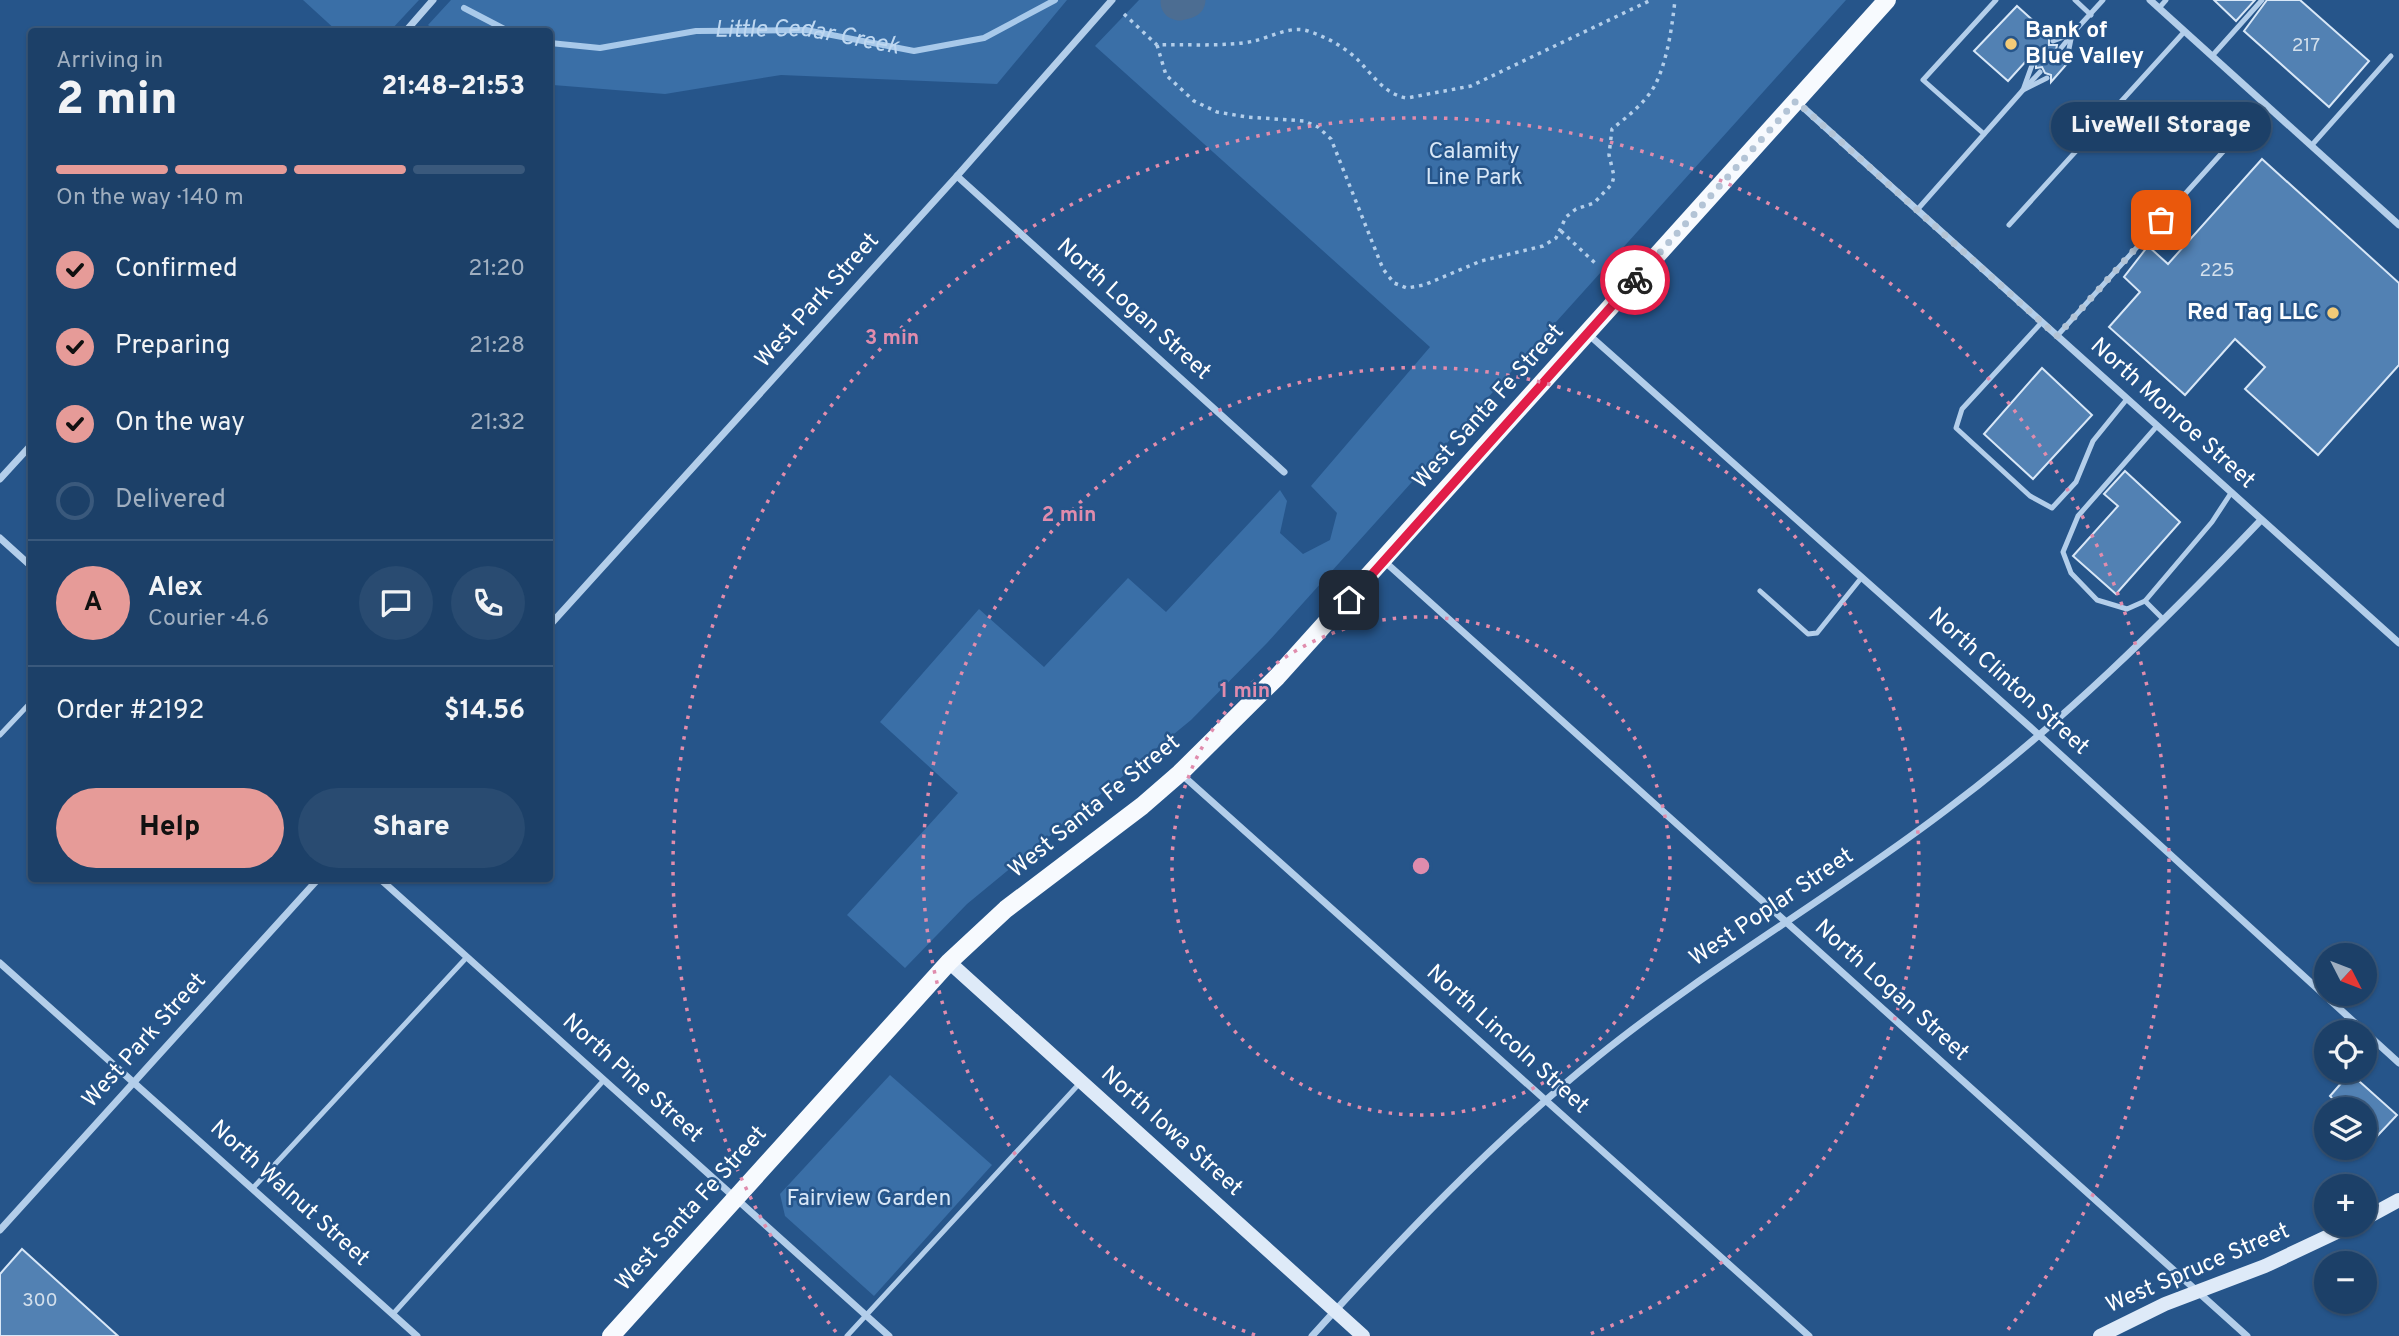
<!DOCTYPE html>
<meta charset="utf-8">
<style>
:root{--surface:#1c4068;--page:#294b71;--text:#f1f3f6;--muted:#a0afc0;--line:#3a597c;--accent:#e69b98}
body{margin:0;font-family:Overpass,sans-serif;background:var(--page);color:var(--text);height:100vh;display:flex;flex-direction:column;font-size:26px;white-space:nowrap}
*{box-sizing:border-box;margin:0}
p{font-size:23px;color:var(--muted)}
.icon{flex:none;width:38px;height:38px;fill:none;stroke:currentColor;stroke-width:2;stroke-linecap:round;stroke-linejoin:round}
.map{position:relative;flex:1;overflow:hidden}
.side{position:absolute;left:28px;top:28px;width:525px;height:854px;display:flex;flex-direction:column;background:var(--surface);border-radius:7px;box-shadow:0 2px 5px #0004,0 0 0 2px var(--line)}
.side>*{flex:none}
.needle{width:46px;rotate:132deg}
.buttons{position:absolute;left:2314px;top:943px;display:grid;gap:14px}
.buttons a{display:grid;place-items:center;width:63px;height:63px;border-radius:50%;background:var(--surface);box-shadow:0 2px 5px #0004,0 0 0 2px var(--line);font-size:35px}
.pin{position:absolute;display:grid;place-items:center;width:60px;height:60px;color:#fff;margin:-30px;border-radius:14px;box-shadow:0 4px 10px #0006}
.courier{position:absolute;display:grid;place-items:center;width:70px;height:70px;margin:-35px;border:5px solid #e11d48;border-radius:50%;background:#fff;color:#222;box-shadow:0 2px 9px #0007}
.bubble{position:absolute;height:49px;border-radius:24px;background:var(--surface);box-shadow:0 2px 5px #0004,0 0 0 2px var(--line);font-size:23px;font-weight:800;line-height:49px;text-align:center}
.head em{font-style:normal;font-weight:800}
.head div{display:flex;flex-direction:column-reverse}
.head{display:flex;align-items:center;justify-content:space-between;height:119px;padding:0 28px}
h1{font-size:46px;font-weight:800;line-height:52px}
.bar{display:grid;grid-template-columns:repeat(4,1fr);gap:10px 7px;align-content:center;height:84px;padding:0 28px}
.bar i{height:9px;border-radius:5px;background:var(--line)}
.bar .current{background:var(--accent)}
.bar p{grid-column:span 4}
.line{display:flex;align-items:center;gap:18px;padding:0 28px;border-top:2px solid var(--line)}
.line div{flex:1}
.round{display:grid;place-items:center;flex:none;width:74px;height:74px;border-radius:37px;background:var(--page)}
ol{padding:0 28px;list-style:none}
li{display:flex;align-items:center;gap:21px;height:77px}
li p{margin-inline-start:auto}
li .icon{padding:7px;border-radius:50%;background:var(--accent);color:#111;stroke-width:4}
li:last-child{color:var(--muted)}
li i{width:38px;height:38px;border:4px solid var(--line);border-radius:50%}
.button{display:flex;gap:14px;margin-top:auto;padding:14px 28px}
.button a{flex:1;height:80px;border-radius:42px;background:var(--accent);color:#111;font-size:28px;font-weight:800;line-height:80px;text-align:center}
.button a+a{background:var(--page);color:var(--text)}
.map>svg:first-child{display:block}
.green{fill:#3a6fa7}
.lines{fill:none;stroke-linecap:round;stroke-linejoin:round}
.stream{stroke:#a8c9ea;stroke-width:6}
.river{stroke:#4c6d92;stroke-width:37}
.building{fill:#5281b3;stroke:#d8e7f7;stroke-width:2}
.path{stroke:#b3ceea;stroke-width:3.5;stroke-dasharray:3.5 5;stroke-linecap:butt}
.lane{stroke:#b3ceea;stroke-width:5}
.street{stroke:#b3ceea;stroke-width:7}
.secondary{stroke:#deeaf8;stroke-width:14}
.primary{stroke:#f7fafe;stroke-width:18}
.done{stroke:#b3c4d6;stroke-width:7;stroke-dasharray:0 12.6}
.route{stroke:#e11d48;stroke-width:9}
.ring{fill:none;stroke:#e08cad;stroke-width:3.5;stroke-dasharray:3.5 7}
.poi-dot{fill:#f3cb78;stroke:#26558a;stroke-width:2.5}
.labels{text-anchor:middle;dominant-baseline:central;stroke-width:5;stroke-linejoin:round;paint-order:stroke}
.number-label{font-size:19px;fill:#d4e0ec}
.poi-label{font-size:23px;font-weight:bold;fill:#fff;stroke:#26558a;text-anchor:start}
.park-label{font-size:23px;fill:#d8e7f7;stroke:#26558a}
.street-label{font-size:23px;fill:#fff;stroke:#26558a}
.water-label{font-size:24px;font-style:italic;fill:#bfd8f1;stroke:#26558a}
.centre{fill:#e08cad;stroke:#26558a;stroke-width:3.5}
.ring-label{font-size:21px;text-anchor:middle;font-weight:bold;fill:#e08cad;stroke:#26558a;stroke-width:5;stroke-linejoin:round;paint-order:stroke}
</style>
<div class="map">
<svg width="2399" height="1336" viewBox="0 0 2399 1336">
<rect width="100%" height="100%" fill="#26558a"/>
<g class="green">
<polygon points="303,0 419,0 390,31 338,32"/>
<polygon points="451,0 1067,0 997,84 781,75 665,94 553,85 550,83 550,32 436,31 428,25"/>
<polygon points="1139,0 1846,0 1267,643 1191,720 967,904 905,968 847,915 958,793 880,722 979,609 1044,667 1128,578 1166,612 1280,490 1287,501 1280,533 1303,554 1330,540 1337,513 1311,486 1430,347 1095,46"/>
<polygon points="890,1075 992,1165 874,1296 785,1216 780,1194"/>
</g>
<g class="lines">
<g class="stream">
<polyline points="464,8 510,32"/>
<path id="s1" d="M550,43L600,48L696,31L806,30L914,51L984,38L1055,0"/>
</g>
<polyline class="river" points="1179,2 1187,0"/>
</g>
<g class="building">
<polygon points="2214,0 2255,0 2236,21"/>
<polygon points="2267,0 2300,0 2369,61 2329,107 2244,31"/>
<polygon points="2017,6 2049,35 2049,45 2057,45 2056,50 2063,53 2065,58 2072,58 2051,82 2051,75 2045,73 2042,67 2036,68 2036,62 2032,60 2027,60 2008,81 1974,51"/>
<polygon points="2262,159 2399,283 2399,365 2318,455 2245,389 2265,367 2235,339 2185,395 2109,327 2140,292 2124,277 2148,246 2168,264"/>
<polygon points="2042,368 2092,415 2033,479 1984,434"/>
<polygon points="2125,471 2180,522 2116,594 2073,556 2118,506 2104,494"/>
<polygon points="2350,1073 2397,1115 2364,1150 2364,1110 2344,1110 2330,1096"/>
<polygon points="22,1249 118,1336 0,1336 0,1274"/>
</g>
<g class="lines">
<g class="path">
<path d="M1124,14L1157,45C1185,44 1228,47 1254,41C1272,37 1292,24 1311,32C1328,38 1344,47 1357,59C1372,74 1385,95 1407,98L1471,86L1651,0"/>
<path d="M1157,45L1166,75L1194,101L1217,112L1247,117L1304,121L1318,127L1331,139L1383,269L1394,283L1407,288L1424,285L1481,261L1543,246L1556,238L1566,217L1576,209L1594,203L1612,184L1614,176L1609,155L1612,129C1628,116 1648,101 1657,81C1668,56 1672,27 1675,0"/>
<polyline points="1561,231 1595,263"/>
</g>
<g class="lane">
<polyline points="2075,0 2091,15"/>
<polyline points="2159,8 2166,0"/>
<polyline points="2053,41 2072,34 2103,0"/>
<polyline points="2061,48 2070,37"/>
<polyline points="2068,54 2072,34"/>
<polyline points="2212,56 2262,0"/>
<polyline points="2025,88 2040,72"/>
<polyline points="2023,90 2047,78"/>
<polyline points="1984,134 1923,80 1996,0"/>
<polyline points="2311,146 2391,56"/>
<polyline points="1917,210 2023,90 2032,65"/>
<polyline points="2009,225 2185,31"/>
<polyline points="2042,322 1962,409 1956,428 2030,496 2052,508 2076,482 2093,441 2127,399"/>
<polyline points="2057,336 2266,104"/>
<polyline points="2157,426 2078,516 2063,552 2071,573 2097,600 2127,609 2145,601 2212,522 2231,493"/>
<polyline points="1760,591 1808,634 1817,633 1862,577"/>
<polyline points="2145,601 2164,620"/>
<polyline points="0,735 32,701"/>
<polyline points="253,1188 467,957"/>
<polyline points="393,1314 604,1080"/>
<polyline points="847,1336 1079,1084"/>
</g>
<g class="street">
<polyline points="2150,0 2399,225"/>
<polyline points="405,32 433,0"/>
<polyline points="1796,101 2399,643"/>
<polyline points="957,176 1284,472"/>
<polyline points="1588,334 2039,735 2399,1063"/>
<polyline points="0,479 32,444"/>
<polyline points="0,538 32,567"/>
<polyline points="1384,561 2247,1336"/>
<polyline points="550,625 957,176 1112,0"/>
<polyline points="1180,773 1809,1336"/>
<polyline points="379,878 889,1336"/>
<polyline points="0,963 417,1336"/>
<polyline points="0,1230 319,878"/>
<path d="M1312,1336C1401,1238 1493,1141 1596,1058C1707,968 1832,897 1946,810C2061,724 2162,624 2261,520"/>
</g>
<g class="secondary">
<polyline points="949,962 1363,1336"/>
<polyline points="2364,1219 2399,1200"/>
<polyline points="2100,1336 2165,1304 2265,1266 2352,1225"/>
</g>
<polyline class="primary" points="611,1336 949,962 1006,909 1142,806 1180,773 1277,677 1887,0"/>
</g>
<g class="lines">
<polyline class="done" points="1635,280 1796,101 2057,336 2161,220"/>
<polyline class="route" points="1349,600 1635,280"/>
</g>
<g class="ring">
<circle cx="1421" cy="866" r="249"/>
<path d="M1255 1335A498 498 0 1 1 1587 1335"/>
<path d="M836 1332A748 748 0 1 1 2006 1332"/>
</g>
<g class="poi-dot">
<circle cx="2011" cy="44" r="7"/>
<circle cx="2333" cy="313" r="7"/>
</g>
<g class="labels">
<g class="number-label">
<text x="2306" y="46">217</text>
<text x="2217" y="271">225</text>
<text x="40" y="1301">300</text>
</g>
<g class="poi-label">
<text x="2025" y="31">Bank of<tspan x="2025" dy="26">Blue Valley</tspan></text>
<text x="2319" y="313" text-anchor="end">Red Tag LLC</text>
</g>
<g class="park-label">
<text x="1474" y="152">Calamity<tspan x="1474" dy="26">Line Park</tspan></text>
<text x="869" y="1199">Fairview Garden</text>
</g>
<g class="street-label">
<text transform="translate(818 301) rotate(-48)">West Park Street</text>
<text transform="translate(1133 310) rotate(42)">North Logan Street</text>
<text transform="translate(1489 407) rotate(-48)">West Santa Fe Street</text>
<text transform="translate(2172 414) rotate(42)">North Monroe Street</text>
<text transform="translate(2008 682) rotate(42)">North Clinton Street</text>
<text transform="translate(1095 807) rotate(-39)">West Santa Fe Street</text>
<text transform="translate(1772 908) rotate(-34)">West Poplar Street</text>
<text transform="translate(1891 991) rotate(42)">North Logan Street</text>
<text transform="translate(1507 1040) rotate(42)">North Lincoln Street</text>
<text transform="translate(145 1041) rotate(-48)">West Park Street</text>
<text transform="translate(632 1079) rotate(42)">North Pine Street</text>
<text transform="translate(1171 1132) rotate(42)">North Iowa Street</text>
<text transform="translate(289 1194) rotate(42)">North Walnut Street</text>
<text transform="translate(692 1209) rotate(-48)">West Santa Fe Street</text>
<text transform="translate(2198 1269) rotate(-23)">West Spruce Street</text>
</g>
<g class="water-label">
<text stroke="none"><textPath href="#s1" startOffset="259">Little Cedar Creek</textPath></text>
</g>
</g>
<circle cx="1421" cy="866" r="10" class="centre"/>
<g class="ring-label">
<text x="892" y="344">3 min</text>
<text x="1069" y="521">2 min</text>
<text x="1245" y="697">1 min</text>
</g>
</svg>
<div class="buttons">
<a><svg class="needle" viewBox="-14 -14 28 28"><path d="M0-13l5 13h-10z" fill="#e53935"/><path d="M0 13l5-13h-10z" fill="#a0afc0"/></svg></a>
<a><svg class="icon" aria-label="locate" viewBox="0 0 24 24"><circle cx="12" cy="12" r="6"/><path d="M12 2v4M12 18v4M2 12h4M18 12h4"/></svg></a>
<a><svg class="icon" aria-label="layers" viewBox="0 0 24 24"><path d="M12 4l9 5-9 5-9-5zM3 14l9 5 9-5"/></svg></a>
<a>+</a>
<a>−</a>
</div>
<div class="pin" style="left:2161px;top:220px;background:#ea580c"><svg class="icon" aria-label="bag" viewBox="0 0 24 24"><path d="M5 8h14l-1 12H6zM9 8a3 3 0 0 1 6 0"/></svg></div>
<div class="pin" style="left:1349px;top:600px;background:#1f2937"><svg class="icon" aria-label="home" viewBox="0 0 24 24"><path d="M3 11l9-7 9 7M6 9v11h12V9"/></svg></div>
<div class="courier" style="left:1635px;top:280px"><svg class="icon" aria-label="bike" viewBox="0 0 24 24"><circle cx="6" cy="16" r="4"/><circle cx="18" cy="16" r="4"/><path d="M6 16l4-8h5l3 8M10 8l3 8H6M13 5h3"/></svg></div>
<div class="bubble" style="left:2051px;top:102px;width:220px">LiveWell Storage</div>
<section class="side">
<div class="head"><div><h1>2 min</h1><p>Arriving in</p></div><em>21:48–21:53</em></div>
<div class="bar"><i class="current"></i><i class="current"></i><i class="current"></i><i></i><p>On the way · 140 m</p></div>
<ol>
<li><svg class="icon" aria-label="check" viewBox="0 0 24 24"><path d="M5 12l5 5 9-10"/></svg>Confirmed<p>21:20</p></li>
<li><svg class="icon" aria-label="check" viewBox="0 0 24 24"><path d="M5 12l5 5 9-10"/></svg>Preparing<p>21:28</p></li>
<li><svg class="icon" aria-label="check" viewBox="0 0 24 24"><path d="M5 12l5 5 9-10"/></svg>On the way<p>21:32</p></li>
<li><i></i>Delivered</li>
</ol>
<div class="line" style="height:126px"><b class="round" style="background:var(--accent);color:#111">A</b><div><b>Alex</b><p>Courier · 4.6</p></div><a class="round"><svg class="icon" aria-label="chat" viewBox="0 0 24 24"><path d="M4 5h16v11H9l-5 4z"/></svg></a><a class="round"><svg class="icon" aria-label="phone" viewBox="0 0 24 24"><path d="M5 4h4l2 5-3 2q2 4 5 5l2-3 5 2v4C11 20 4 13 5 4z"/></svg></a></div>
<div class="line" style="height:91px"><div>Order #2192</div><b>$14.56</b></div>
<div class="button"><a>Help</a><a>Share</a></div>
</section>
</div>
